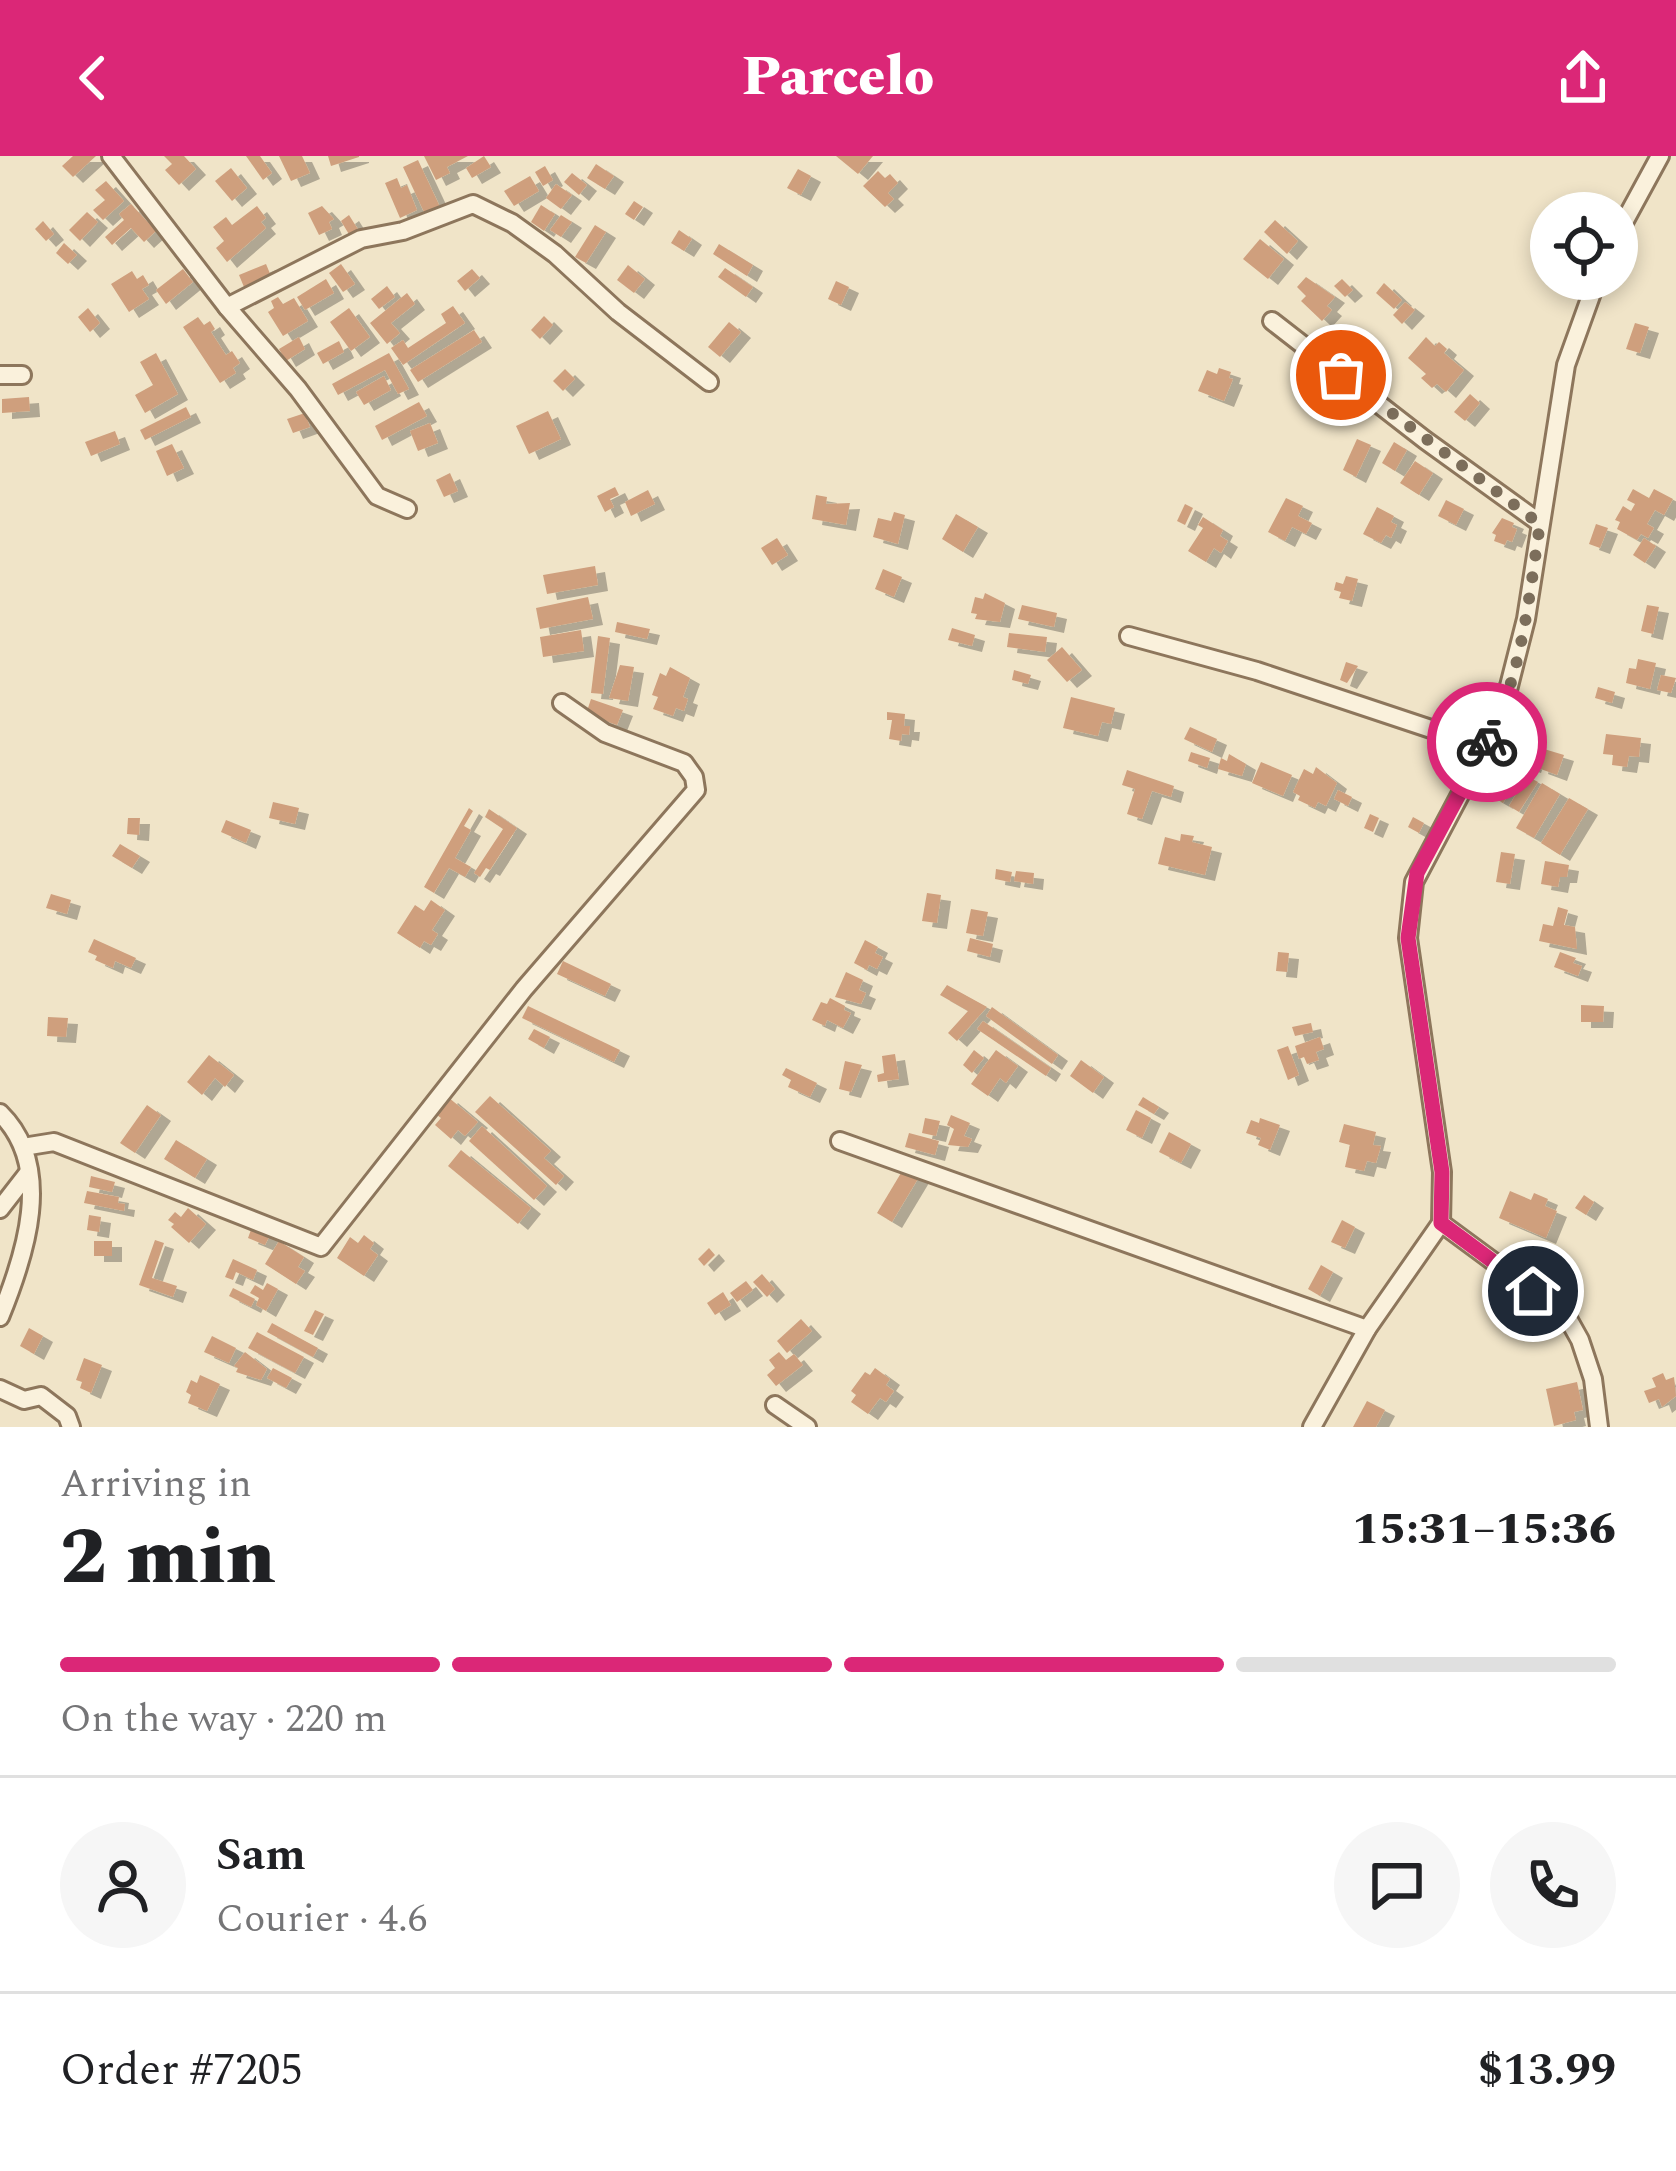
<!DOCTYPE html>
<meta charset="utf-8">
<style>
:root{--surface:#fff;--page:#f6f6f6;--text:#202124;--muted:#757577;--line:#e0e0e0;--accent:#db2777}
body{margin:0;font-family:Spectral,serif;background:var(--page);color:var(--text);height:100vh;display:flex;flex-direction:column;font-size:45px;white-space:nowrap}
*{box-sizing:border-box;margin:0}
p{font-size:39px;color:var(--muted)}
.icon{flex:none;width:66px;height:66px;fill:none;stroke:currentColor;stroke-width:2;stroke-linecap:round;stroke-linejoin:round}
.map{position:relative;height:1271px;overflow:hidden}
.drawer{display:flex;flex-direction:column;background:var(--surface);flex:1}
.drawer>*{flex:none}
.tools{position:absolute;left:1530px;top:36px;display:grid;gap:24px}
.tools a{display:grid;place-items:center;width:108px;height:108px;border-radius:50%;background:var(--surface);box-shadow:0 6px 18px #0003;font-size:60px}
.pin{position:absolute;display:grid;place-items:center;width:102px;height:102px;color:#fff;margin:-51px;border:6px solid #fff;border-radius:50%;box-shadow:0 3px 12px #0007}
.courier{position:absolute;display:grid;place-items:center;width:120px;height:120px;margin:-60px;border:9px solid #db2777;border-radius:50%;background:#fff;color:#222;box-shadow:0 3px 15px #0007}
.head em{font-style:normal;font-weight:800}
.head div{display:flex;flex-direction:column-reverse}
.head{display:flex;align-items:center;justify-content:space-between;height:204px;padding:0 60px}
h1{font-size:78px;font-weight:800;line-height:90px}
.bar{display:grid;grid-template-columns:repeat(4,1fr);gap:18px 12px;align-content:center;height:144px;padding:0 60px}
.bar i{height:15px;border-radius:9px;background:var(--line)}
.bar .on{background:var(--accent)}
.bar p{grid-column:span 4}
.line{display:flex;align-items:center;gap:30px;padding:0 60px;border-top:3px solid var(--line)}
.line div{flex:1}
.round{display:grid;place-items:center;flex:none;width:126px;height:126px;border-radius:63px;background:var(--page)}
header{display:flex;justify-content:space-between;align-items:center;height:156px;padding:0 60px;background:var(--accent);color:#fff;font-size:54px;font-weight:800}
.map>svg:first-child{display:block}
.building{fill:#cf9f7d;filter:url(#shadow)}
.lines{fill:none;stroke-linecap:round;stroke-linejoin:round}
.minor-casing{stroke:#8d765c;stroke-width:22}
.minor{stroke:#faf1dc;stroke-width:16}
.done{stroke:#7c6e5b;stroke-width:12;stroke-dasharray:0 21.6}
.route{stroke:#db2777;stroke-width:15}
</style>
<header><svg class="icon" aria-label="back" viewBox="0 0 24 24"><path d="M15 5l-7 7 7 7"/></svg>Parcelo<svg class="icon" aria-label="share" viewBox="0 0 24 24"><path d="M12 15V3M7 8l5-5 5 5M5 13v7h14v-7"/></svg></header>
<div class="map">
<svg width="1676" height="1271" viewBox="0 0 1676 1271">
<defs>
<filter id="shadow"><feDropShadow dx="10" dy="6" stdDeviation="0" flood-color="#0004"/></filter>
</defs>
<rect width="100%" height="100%" fill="#f0e4c8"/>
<g class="building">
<polygon points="73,0 96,0 73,21 62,10"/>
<polygon points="164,0 184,0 196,13 179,29 165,14 172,8"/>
<polygon points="246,0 260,0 272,17 263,24"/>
<polygon points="279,0 302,0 310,17 291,25"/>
<polygon points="328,0 359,0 359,1 331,10"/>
<polygon points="424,0 468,0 447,11 450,17 436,24"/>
<polygon points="484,0 491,11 472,22 466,12"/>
<polygon points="836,0 873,0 858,18"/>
<polygon points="418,4 440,51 425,58 403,11"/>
<polygon points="596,8 614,20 605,33 587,22"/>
<polygon points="545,10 553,24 543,30 535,16"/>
<polygon points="231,12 247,32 232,45 215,25"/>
<polygon points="798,13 811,20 801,39 787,32"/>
<polygon points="878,15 885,22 890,18 898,27 888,37 894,43 885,51 863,30"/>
<polygon points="572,17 587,29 579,39 564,26"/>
<polygon points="530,20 539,35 514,50 504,35"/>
<polygon points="397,22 401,32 407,29 417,54 400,62 385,27"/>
<polygon points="106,25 124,45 103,64 93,54 105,44 95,34"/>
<polygon points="556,28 572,39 561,53 546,42"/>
<polygon points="634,45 643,51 634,64 625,58"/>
<polygon points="131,48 156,75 144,86 131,72 112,89 105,81 124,64 119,58"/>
<polygon points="541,49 555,58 544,75 531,66"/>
<polygon points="257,50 266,62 261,66 266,72 227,106 216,92 224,85 213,71 226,61 232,69"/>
<polygon points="322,50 334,63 329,66 332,73 319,79 308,57"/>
<polygon points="87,56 98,66 80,85 69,74"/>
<polygon points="349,59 359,75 350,80 341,65"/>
<polygon points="561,59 572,66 561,81 550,74"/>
<polygon points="1275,64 1298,85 1287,98 1264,76"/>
<polygon points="43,65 54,78 46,85 35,73"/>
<polygon points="595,69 606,76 586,107 575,101"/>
<polygon points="679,74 692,83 684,95 671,87"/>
<polygon points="1260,83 1284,103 1268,123 1243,103"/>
<polygon points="64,87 77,99 68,108 56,97"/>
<polygon points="719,88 753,109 747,120 713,98"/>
<polygon points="266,108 271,120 244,131 239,119"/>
<polygon points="341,108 355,128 343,136 329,117"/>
<polygon points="628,109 645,123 634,137 617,124"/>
<polygon points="725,112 753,131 746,141 718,121"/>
<polygon points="183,113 193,126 166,148 156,134"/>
<polygon points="472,113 480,122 465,135 457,125"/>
<polygon points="132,115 137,123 143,119 149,129 142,133 149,143 129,156 111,128"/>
<polygon points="1306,121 1335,141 1327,150 1332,154 1322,165 1301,145 1306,140 1297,131"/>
<polygon points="326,123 334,137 305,154 297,141"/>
<polygon points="1342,123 1353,134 1345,141 1334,130"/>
<polygon points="836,125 849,131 841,149 828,143"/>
<polygon points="1384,127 1402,144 1394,153 1376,137"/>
<polygon points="387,130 395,141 379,153 371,143"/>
<polygon points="407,137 415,148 391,167 400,177 387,188 370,167"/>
<polygon points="278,141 283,148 294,142 308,165 283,180 268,156 274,152 271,145"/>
<polygon points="1405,146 1415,154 1402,168 1393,159"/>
<polygon points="453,150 465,167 403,209 391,192 403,184 408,192 446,167 441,158"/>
<polygon points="88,152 100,167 90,176 78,161"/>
<polygon points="349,152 370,181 351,195 330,166"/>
<polygon points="544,160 553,169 540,183 531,174"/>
<polygon points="198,161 204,169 210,165 215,173 211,176 226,199 232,195 240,207 233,212 236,217 220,227 183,171"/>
<polygon points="729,166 741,176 720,201 708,191"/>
<polygon points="1635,167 1649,171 1640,197 1626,193"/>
<polygon points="474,174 482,186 418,226 410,214"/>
<polygon points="299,181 305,193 286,205 279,193"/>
<polygon points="1426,181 1435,190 1439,186 1447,193 1444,197 1464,214 1446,236 1437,228 1432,232 1421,222 1426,218 1408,202"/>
<polygon points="339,185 344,196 323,208 317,197"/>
<polygon points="156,197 178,238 145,257 135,239 153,229 140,206"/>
<polygon points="389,197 409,233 398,238 385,214 338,239 332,228"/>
<polygon points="1219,212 1231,216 1229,222 1233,223 1224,245 1198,235 1207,214 1217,218"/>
<polygon points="565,213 575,223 563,235 553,225"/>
<polygon points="384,220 391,234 364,249 356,236"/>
<polygon points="1470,238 1480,247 1465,265 1454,256"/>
<polygon points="29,241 30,255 2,257 2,243"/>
<polygon points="419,246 427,260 382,284 375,270"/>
<polygon points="186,251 191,261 145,284 140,274"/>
<polygon points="548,255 561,283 529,298 516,270"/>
<polygon points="305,257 310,271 293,277 287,263"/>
<polygon points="430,267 438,287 418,295 410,275"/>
<polygon points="115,275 120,288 91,300 85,286"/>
<polygon points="1357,283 1371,289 1356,321 1343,314"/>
<polygon points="1394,286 1407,294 1395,315 1382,307"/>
<polygon points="172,288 184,312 167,320 156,295"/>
<polygon points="1415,305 1433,317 1419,339 1400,327"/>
<polygon points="450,317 458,335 444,341 436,324"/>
<polygon points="615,331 619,339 610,343 614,351 605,356 597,340"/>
<polygon points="1633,333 1649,342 1654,333 1673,343 1664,359 1655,354 1647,368 1654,372 1648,382 1641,378 1637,384 1617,373 1620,366 1615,364 1623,350 1631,355 1635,348 1627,344"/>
<polygon points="648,334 655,348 631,360 625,346"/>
<polygon points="816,339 827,341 826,348 850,347 846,369 812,363"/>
<polygon points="1286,342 1303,350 1298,360 1312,367 1306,378 1292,371 1285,385 1268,376"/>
<polygon points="1446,344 1464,353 1456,369 1438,360"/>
<polygon points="1185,348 1193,352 1185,369 1177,365"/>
<polygon points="1377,351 1394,360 1391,366 1397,369 1391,382 1386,379 1381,387 1363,378"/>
<polygon points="894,356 905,359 898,388 873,381 878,362 891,365"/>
<polygon points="956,358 978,371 963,396 942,383"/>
<polygon points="1203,361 1223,374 1220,380 1228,385 1221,397 1214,392 1206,406 1188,395 1203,372 1198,369"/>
<polygon points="1502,362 1514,367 1512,371 1517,373 1512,386 1507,384 1505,389 1494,385 1496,379 1492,377"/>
<polygon points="1596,368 1608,372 1600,392 1589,388"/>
<polygon points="777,382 788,399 772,409 761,392"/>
<polygon points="1644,382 1656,390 1645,407 1633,399"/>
<polygon points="595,410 598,429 547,438 543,419"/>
<polygon points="883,413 902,421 894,441 875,433"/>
<polygon points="1346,420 1358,423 1352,445 1339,442 1341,436 1334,434 1336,426 1343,428"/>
<polygon points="985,437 1005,447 1000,466 975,463 977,458 971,457 975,441 983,443"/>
<polygon points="588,441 593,463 540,473 536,452"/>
<polygon points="1022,449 1057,457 1054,471 1018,463"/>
<polygon points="1647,449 1659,451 1653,478 1641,475"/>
<polygon points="617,466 650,473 647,483 615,476"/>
<polygon points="952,472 975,479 972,490 948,484"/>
<polygon points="581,474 584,495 543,501 540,481"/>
<polygon points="1009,477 1047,481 1045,496 1007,491"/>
<polygon points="598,480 610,482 603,538 591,537"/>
<polygon points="1062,491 1082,514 1067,526 1047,504"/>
<polygon points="1638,503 1656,507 1650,533 1626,527 1629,512 1636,513"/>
<polygon points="1346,506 1358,510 1347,527 1340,524"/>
<polygon points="620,509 634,511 628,545 609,542"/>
<polygon points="670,511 690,522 683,541 688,543 684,555 676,552 673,560 653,553 658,541 652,539 660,517 666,520"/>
<polygon points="1014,514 1031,519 1028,528 1012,524"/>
<polygon points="1661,519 1676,522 1671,537 1657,534"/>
<polygon points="1598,531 1615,536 1612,547 1595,542"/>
<polygon points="1071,541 1115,552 1111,568 1102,566 1098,580 1063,572"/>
<polygon points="591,543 623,554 617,569 586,558"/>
<polygon points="887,556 905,558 904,570 910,570 909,579 902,578 901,585 889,583 892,564 887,564"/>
<polygon points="1190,571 1217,583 1212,596 1184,583"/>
<polygon points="1606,578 1641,582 1639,601 1629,600 1627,611 1612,609 1613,599 1603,598"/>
<polygon points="1517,584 1538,591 1531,611 1510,604"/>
<polygon points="1544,593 1564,599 1557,619 1538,612"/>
<polygon points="1191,596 1210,602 1207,612 1188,605"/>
<polygon points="1229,598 1246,608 1242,620 1218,613 1221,602 1227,605"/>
<polygon points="1261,606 1292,619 1283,640 1252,627"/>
<polygon points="1316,611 1337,627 1326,650 1318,646 1315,652 1298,644 1300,640 1293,636 1304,613 1313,618"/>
<polygon points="1509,611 1521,618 1503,647 1491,640"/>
<polygon points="1127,614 1174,630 1171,641 1152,635 1142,663 1127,658 1135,633 1122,629"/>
<polygon points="1527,620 1538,626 1519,656 1509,650"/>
<polygon points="1542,627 1560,638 1534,682 1516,672"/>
<polygon points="1338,634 1352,641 1348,650 1334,643"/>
<polygon points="1569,642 1588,653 1560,699 1541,687"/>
<polygon points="273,646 299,652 295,668 269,662"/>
<polygon points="469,652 473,655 464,670 471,674 455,702 471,711 465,721 449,712 434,737 424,731"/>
<polygon points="489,653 517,672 490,714 486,712 480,721 474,717 503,673 485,661"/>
<polygon points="1370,658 1379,662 1373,676 1364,672"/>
<polygon points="1413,661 1424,667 1419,677 1408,671"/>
<polygon points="128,662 140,662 139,679 127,678"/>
<polygon points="226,664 251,674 246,687 221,676"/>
<polygon points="1181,678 1194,680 1192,686 1212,691 1205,719 1158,708 1165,681 1180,685"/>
<polygon points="120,688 140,700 132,712 112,700"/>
<polygon points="1501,696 1515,698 1510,728 1496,726"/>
<polygon points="1545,705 1569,709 1567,721 1560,721 1558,731 1541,728"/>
<polygon points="996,713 1012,716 1010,726 995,723"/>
<polygon points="1016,715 1034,717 1033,728 1014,725"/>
<polygon points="927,737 941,739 937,767 922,765"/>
<polygon points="51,738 71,744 67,758 46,752"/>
<polygon points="431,744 445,754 432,774 438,778 431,789 424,785 420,792 397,777 415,749 424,755"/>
<polygon points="1558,751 1568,754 1564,769 1575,771 1577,793 1539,785 1543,768 1553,770"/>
<polygon points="971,753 988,756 983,780 966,777"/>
<polygon points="970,782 993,788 990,801 967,795"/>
<polygon points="94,783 136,802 131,812 115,805 113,812 95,804 97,800 88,796"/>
<polygon points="865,784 878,791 875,797 883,801 877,813 869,809 867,814 854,807"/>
<polygon points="1278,796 1289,797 1287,816 1276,815"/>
<polygon points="1560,796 1576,802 1573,807 1582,810 1578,820 1554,811"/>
<polygon points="563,805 611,828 605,840 557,818"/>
<polygon points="846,816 863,824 859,834 866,837 861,848 835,841"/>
<polygon points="947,829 987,851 957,885 948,877 968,855 940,839"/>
<polygon points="830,842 845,850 844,854 851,857 843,872 827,864 825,870 812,864 821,846 827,848"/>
<polygon points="1581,849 1604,850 1603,866 1581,866"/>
<polygon points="528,850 620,894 614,906 522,862"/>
<polygon points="992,851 1058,899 1052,908 986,860"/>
<polygon points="48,861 68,862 66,881 47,880"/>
<polygon points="983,865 1051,912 1046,920 977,873"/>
<polygon points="1311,867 1313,876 1295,880 1292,871"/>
<polygon points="534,873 550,881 544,892 528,883"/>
<polygon points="1320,881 1324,893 1316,896 1319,904 1307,908 1304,901 1299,903 1295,890"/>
<polygon points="1288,890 1299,919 1288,924 1277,894"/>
<polygon points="974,894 984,902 972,917 963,909"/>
<polygon points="996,894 1018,910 1006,927 1000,922 988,940 971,928"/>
<polygon points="895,898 899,923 878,926 877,919 884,917 882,900"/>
<polygon points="209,899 234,919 225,931 215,922 202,939 187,926"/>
<polygon points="1081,904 1104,921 1093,937 1070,920"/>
<polygon points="845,905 862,909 851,936 839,933"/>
<polygon points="786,912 817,927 810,941 788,931 791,924 782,919"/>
<polygon points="490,940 551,995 544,1002 564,1020 556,1029 475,956"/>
<polygon points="448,941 478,966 465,980 458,974 451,983 435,969 441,962 434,957"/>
<polygon points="1143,941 1159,951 1154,958 1138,949"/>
<polygon points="147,949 161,959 135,997 120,987"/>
<polygon points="1136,954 1151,962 1142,982 1126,974"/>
<polygon points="951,959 970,967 964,980 972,983 968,991 948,989 954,973 947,969"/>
<polygon points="925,962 940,965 936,980 922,977"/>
<polygon points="1260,962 1280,969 1270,994 1258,989 1261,982 1246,977 1251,964 1259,967"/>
<polygon points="1344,968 1376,976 1373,989 1381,990 1376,1007 1367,1005 1364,1015 1345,1011 1350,989 1339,986"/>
<polygon points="482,970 547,1030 534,1044 469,985"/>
<polygon points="1169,976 1191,988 1181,1007 1159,996"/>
<polygon points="909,977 939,985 935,999 905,991"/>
<polygon points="176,984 207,1003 195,1022 164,1003"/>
<polygon points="461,994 531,1052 518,1068 448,1010"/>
<polygon points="904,1012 919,1021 892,1066 877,1057"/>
<polygon points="91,1020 115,1026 112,1036 89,1031"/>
<polygon points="87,1035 119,1041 118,1047 125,1048 124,1055 84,1047"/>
<polygon points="1510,1035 1531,1044 1534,1037 1548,1043 1545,1050 1557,1055 1546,1082 1499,1062"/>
<polygon points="1584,1039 1594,1046 1586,1059 1575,1052"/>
<polygon points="188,1052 206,1068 189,1087 171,1071 174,1068 168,1064 175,1056 181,1061"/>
<polygon points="89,1059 101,1061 99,1076 87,1074"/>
<polygon points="1342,1064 1355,1071 1345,1092 1331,1086"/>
<polygon points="252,1071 270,1079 265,1089 248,1082"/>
<polygon points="364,1079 374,1087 370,1093 378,1099 364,1120 337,1102 350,1081 358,1087"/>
<polygon points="155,1084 164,1087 152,1122 177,1130 173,1141 139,1129"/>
<rect x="94" y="1085" width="18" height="15"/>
<polygon points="279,1085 304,1101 298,1111 305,1115 296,1128 265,1108"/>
<polygon points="709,1092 715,1099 704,1110 698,1103"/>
<polygon points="233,1103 257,1114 253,1124 236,1116 233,1124 225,1121"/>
<polygon points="1321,1109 1333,1116 1320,1140 1308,1133"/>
<polygon points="762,1118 775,1133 767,1141 753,1126"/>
<polygon points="746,1125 753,1134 737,1146 730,1137"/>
<polygon points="267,1127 278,1133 266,1155 256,1149 259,1142 250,1137 255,1129 263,1134"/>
<polygon points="233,1132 255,1143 251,1151 229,1140"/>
<polygon points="723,1136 731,1149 715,1159 707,1147"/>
<polygon points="315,1154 324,1158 313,1179 304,1175"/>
<polygon points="801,1163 812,1175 787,1197 777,1185"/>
<polygon points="272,1167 318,1192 313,1201 267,1176"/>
<polygon points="29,1172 43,1180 34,1198 20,1190"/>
<polygon points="257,1176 304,1201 295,1217 248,1192"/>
<polygon points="212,1180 236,1192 229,1207 204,1196"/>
<polygon points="245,1196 267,1213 261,1224 236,1216 238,1212 234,1210"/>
<polygon points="779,1196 786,1204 794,1198 803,1209 776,1230 767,1219 775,1212 769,1204"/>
<polygon points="84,1202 102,1209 91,1237 80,1232 82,1226 76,1224"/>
<polygon points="273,1212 292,1222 286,1232 267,1222"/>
<polygon points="875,1212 890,1223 886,1229 894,1235 886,1246 880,1242 868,1258 851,1246 856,1239 851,1235 865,1216 870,1219"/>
<polygon points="1663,1217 1666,1224 1674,1221 1676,1240 1662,1251 1659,1243 1649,1247 1644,1235 1656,1231 1652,1222"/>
<polygon points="200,1219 220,1228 207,1255 188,1247 191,1239 186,1236 191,1224 197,1227"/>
<polygon points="1577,1226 1583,1254 1574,1256 1576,1264 1554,1270 1546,1233"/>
<polygon points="1367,1245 1385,1254 1376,1271 1353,1271"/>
</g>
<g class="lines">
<g class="minor-casing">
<g id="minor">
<polyline points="111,0 227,151 298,233 377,340 407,353"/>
<polyline points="1617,79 1660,0"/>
<polyline points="227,151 361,83 403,75 473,48 512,67 555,98 618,156 709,226"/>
<polyline points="1272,165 1425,284 1540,367"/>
<polyline points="0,219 22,219"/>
<polyline points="1129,480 1257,515 1485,591"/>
<path d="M0,957C55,1011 25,1100 0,1161"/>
<polyline points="840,985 1367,1173"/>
<polyline points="23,991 54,986 321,1091 524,833 696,634 694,621 684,607 605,577 562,547"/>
<polyline points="0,1053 28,1017"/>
<polyline points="1441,1067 1566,1159 1580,1184 1593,1223 1599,1271"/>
<polyline points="0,1233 24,1244 41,1240 67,1260 71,1271"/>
<polyline points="775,1249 807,1271"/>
<polyline points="1312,1271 1367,1173 1441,1067 1442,1016 1408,782 1414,726 1498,567 1509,530 1526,463 1566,209 1597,123"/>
</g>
</g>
<use href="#minor" class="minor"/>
</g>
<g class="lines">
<path class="done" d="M1341,219L1540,368C1529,440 1522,521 1487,586"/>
<polyline class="route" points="1487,586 1417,717 1408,782 1442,1016 1441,1067 1533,1135"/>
</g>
</svg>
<div class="tools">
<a><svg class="icon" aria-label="locate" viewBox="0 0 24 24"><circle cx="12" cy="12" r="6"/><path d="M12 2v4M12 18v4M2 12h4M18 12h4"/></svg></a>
</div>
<div class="pin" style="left:1341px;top:219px;background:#ea580c"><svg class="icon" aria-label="bag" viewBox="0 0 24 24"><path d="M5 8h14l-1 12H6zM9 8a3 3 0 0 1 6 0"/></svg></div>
<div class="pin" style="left:1533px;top:1135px;background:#1f2937"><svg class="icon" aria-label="home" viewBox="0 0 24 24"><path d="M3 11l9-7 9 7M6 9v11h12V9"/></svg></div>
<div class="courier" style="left:1487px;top:586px"><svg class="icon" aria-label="bike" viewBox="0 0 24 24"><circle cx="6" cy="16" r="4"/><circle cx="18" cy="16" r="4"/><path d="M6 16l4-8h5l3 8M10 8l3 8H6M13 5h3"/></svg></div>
</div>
<section class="drawer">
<div class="head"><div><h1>2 min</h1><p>Arriving in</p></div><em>15:31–15:36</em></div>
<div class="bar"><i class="on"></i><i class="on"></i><i class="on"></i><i></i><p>On the way · 220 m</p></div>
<div class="line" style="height:216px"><a class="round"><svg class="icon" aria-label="person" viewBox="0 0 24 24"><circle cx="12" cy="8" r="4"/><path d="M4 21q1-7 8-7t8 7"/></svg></a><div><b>Sam</b><p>Courier · 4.6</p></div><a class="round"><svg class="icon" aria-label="chat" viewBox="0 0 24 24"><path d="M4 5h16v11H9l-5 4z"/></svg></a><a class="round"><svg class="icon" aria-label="phone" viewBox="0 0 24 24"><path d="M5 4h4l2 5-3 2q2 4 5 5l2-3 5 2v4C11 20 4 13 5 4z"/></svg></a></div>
<div class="line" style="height:156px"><div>Order #7205</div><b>$13.99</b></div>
</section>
